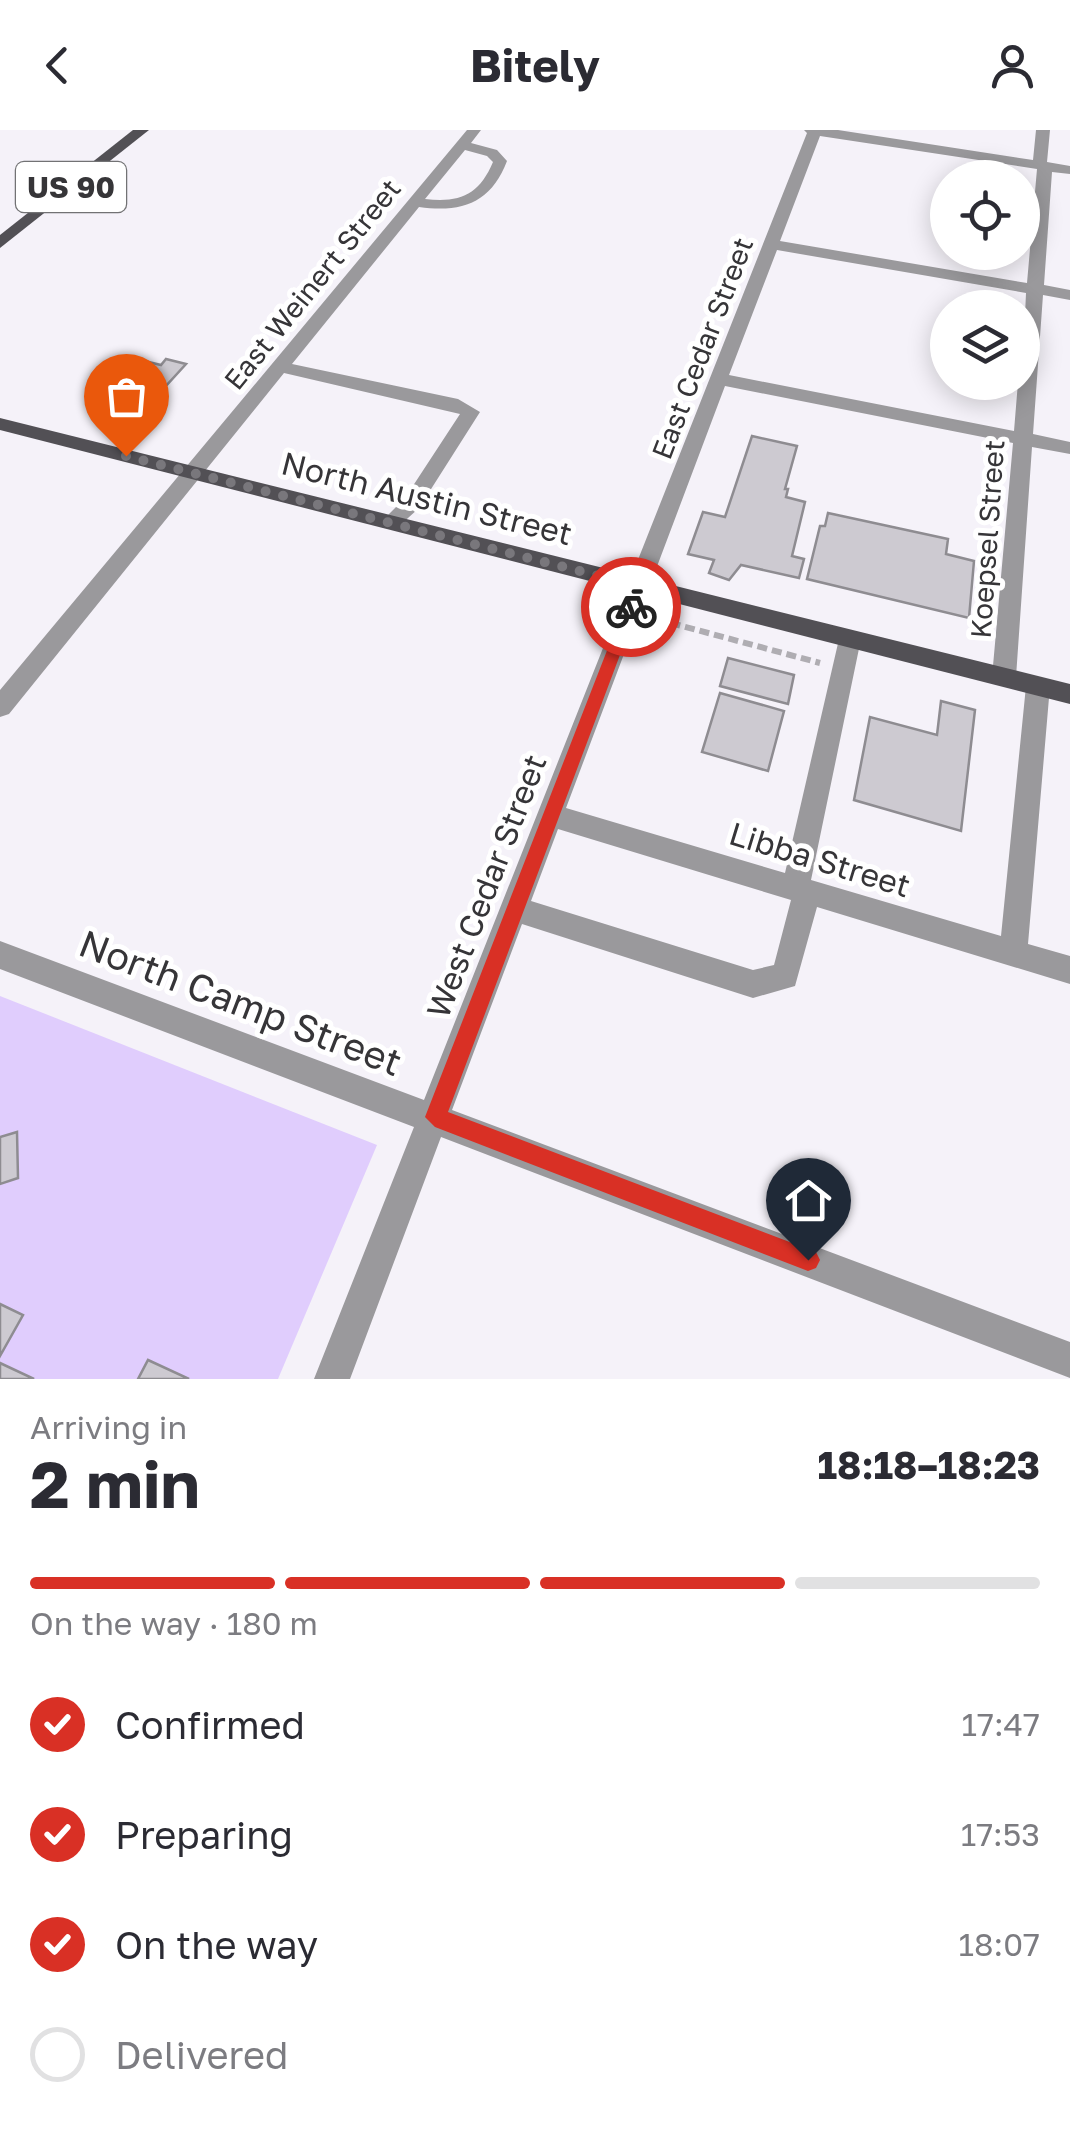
<!DOCTYPE html>
<meta charset="utf-8">
<style>
:root{--surface:#fff;--page:#f2f2f3;--text:#2b2b33;--muted:#7c7c81;--line:#e1e1e2;--accent:#d93025}
body{margin:0;font-family:"Golos Text",sans-serif;background:var(--page);color:var(--text);height:100vh;display:flex;flex-direction:column;font-size:38px;white-space:nowrap}
*{box-sizing:border-box;margin:0}
p{font-size:32px;color:var(--muted)}
.icon{flex:none;width:55px;height:55px;fill:none;stroke:currentColor;stroke-width:2;stroke-linecap:round;stroke-linejoin:round}
.map{position:relative;height:1249px;overflow:hidden}
.panel{display:flex;flex-direction:column;background:var(--surface);flex:1}
.panel>*{flex:none}
.buttons{position:absolute;left:930px;top:30px;display:grid;gap:20px}
.buttons a{display:grid;place-items:center;width:110px;height:110px;border-radius:50%;background:var(--surface);box-shadow:0 5px 25px #0003;font-size:50px}
.pin{position:absolute;display:grid;place-items:center;width:85px;height:85px;color:#fff;margin:-102px -42px;border-radius:50% 50% 50% 0;rotate:-45deg;box-shadow:0 0 10px #0007}
.pin .icon{rotate:45deg}
.courier{position:absolute;display:grid;place-items:center;width:100px;height:100px;margin:-50px;border:8px solid #d93025;border-radius:50%;background:#fff;color:#222;box-shadow:0 2px 12px #0007}
.headline em{font-style:normal;font-weight:700}
.headline div{display:flex;flex-direction:column-reverse}
.headline{display:flex;align-items:center;justify-content:space-between;height:170px;padding:0 30px}
h1{font-size:65px;font-weight:700;line-height:75px}
.bar{display:grid;grid-template-columns:repeat(4,1fr);gap:15px 10px;align-content:center;height:120px;padding:0 30px}
.bar i{height:12px;border-radius:8px;background:var(--line)}
.bar .selected{background:var(--accent)}
.bar p{grid-column:span 4}
ol{padding:0 30px;list-style:none}
li{display:flex;align-items:center;gap:30px;height:110px}
li p{margin-inline-start:auto}
li .icon{padding:10px;border-radius:50%;background:var(--accent);color:#fff;stroke-width:4}
li:last-child{color:var(--muted)}
li i{width:55px;height:55px;border:5px solid var(--line);border-radius:50%}
header{display:flex;justify-content:space-between;align-items:center;height:130px;padding:0 30px;background:var(--surface);font-size:45px;font-weight:700}
.map>svg:first-child{display:block}
.green{fill:#e0cdfd}
.building{fill:#cdcad1;stroke:#8e8c91;stroke-width:2.5}
.lines{fill:none;stroke-linecap:round;stroke-linejoin:round}
.path{stroke:#afadb2;stroke-width:6;stroke-dasharray:10 5;stroke-linecap:butt}
.minor{fill:#9a999c;fill-rule:evenodd}
.major{fill:#525055;fill-rule:evenodd}
.route{fill:#d93025}
.done{stroke:#79777c;stroke-width:10;stroke-dasharray:0 18}
.labels{text-anchor:middle;dominant-baseline:central;stroke-width:10;stroke-linejoin:round;paint-order:stroke}
.far-street-label{font-size:28px;fill:#363538;stroke:#fff}
.shield{fill:#fff;stroke:#727274;stroke-width:2.5}
.shield-label{font-size:30px;font-weight:bold;fill:#363538}
.street-label{font-size:32px;fill:#363538;stroke:#fff}
.near-street-label{font-size:38px;fill:#363538;stroke:#fff}
</style>
<header><svg class="icon" aria-label="back" viewBox="0 0 24 24"><path d="M15 5l-7 7 7 7"/></svg>Bitely<svg class="icon" aria-label="person" viewBox="0 0 24 24"><circle cx="12" cy="8" r="4"/><path d="M4 21q1-7 8-7t8 7"/></svg></header>
<div class="map">
<svg width="1070" height="1249" viewBox="0 0 1070 1249">
<rect width="100%" height="100%" fill="#f5f2f9"/>
<polygon class="green" points="0,866 377,1015 278,1249 0,1249"/>
<g class="building">
<polygon points="166,229 186,234 153,270 112,260 140,230 161,235"/>
<polygon points="752,306 797,316 785,359 788,359 786,367 805,372 792,426 804,429 799,448 741,435 729,450 709,443 714,430 688,424 703,382 725,387"/>
<polygon points="828,383 948,409 946,424 974,431 969,488 807,449 820,396 825,396"/>
<polygon points="728,528 794,545 788,574 720,556"/>
<polygon points="720,563 784,581 768,641 702,622"/>
<polygon points="941,571 975,580 961,701 854,670 870,587 937,605"/>
<polygon points="17,1002 18,1048 0,1054 0,1007"/>
<polygon points="0,1174 23,1185 0,1226"/>
<polygon points="148,1230 189,1249 138,1249"/>
<polygon points="0,1233 34,1249 0,1249"/>
</g>
<g class="lines">
<polyline class="path" points="656,489 820,533"/>
<g class="minor">
<path d="M467,0H481L471,13L497,20L507,31C491,73 462,83 419,77L292,234L458,269L480,282L419,378L397,398H383L380,393L405,368L460,284L284,243L9,584L0,587V560ZM465,20L487,26L493,32C479,65 460,73 425,69Z"/>
<path d="M804,0H838L1033,30L1036,0H1050L1047,32L1070,36V44L1052,42L1044,155L1070,160V170L1043,165L1033,304L1070,312V324L1032,317L1016,547L1012,554H996L992,547L1013,313L725,256L566,678L785,743L839,509L850,500L861,509L811,750L1001,806L1026,556L1030,549H1046L1050,556L1028,814L1070,826V854L817,777L795,856L753,868L522,794L452,980L1070,1212V1248L441,1007L350,1249H314L414,997L0,839V811L424,970L807,3ZM820,6L1037,39L1027,153L780,111ZM777,120L1026,163L1022,252H1018L1014,301L729,245ZM558,699L791,770L774,835L753,840L531,771Z"/>
</g>
<g class="major">
<polygon points="133,0 149,0 0,118 0,105"/>
<polygon points="0,288 1070,554 1070,574 0,300"/>
</g>
</g>
<polygon class="route" points="631,472 638,477 448,982 816,1122 820,1130 816,1138 808,1141 435,997 425,987 624,477"/>
<g class="lines">
<polyline class="done" points="126,326 639,456 631,477"/>
</g>
<g class="labels">
<g class="far-street-label">
<text transform="translate(312 154) rotate(-51)">East Weinert Street</text>
<text transform="translate(702 218) rotate(-69)">East Cedar Street</text>
<text transform="translate(987 409) rotate(-86)">Koepsel Street</text>
</g>
<rect class="shield" x="16" y="32" width="110" height="50" rx="8"/>
<g class="shield-label">
<text x="71" y="57">US 90</text>
</g>
<g class="street-label">
<text transform="translate(427 368) rotate(14)">North Austin Street</text>
<text transform="translate(820 729) rotate(17)">Libba Street</text>
<text transform="translate(486 756) rotate(-69)">West Cedar Street</text>
</g>
<g class="near-street-label">
<text transform="translate(241 872) rotate(21)">North Camp Street</text>
</g>
</g>
</svg>
<div class="buttons">
<a><svg class="icon" aria-label="locate" viewBox="0 0 24 24"><circle cx="12" cy="12" r="6"/><path d="M12 2v4M12 18v4M2 12h4M18 12h4"/></svg></a>
<a><svg class="icon" aria-label="layers" viewBox="0 0 24 24"><path d="M12 4l9 5-9 5-9-5zM3 14l9 5 9-5"/></svg></a>
</div>
<div class="pin" style="left:126px;top:326px;background:#ea580c"><svg class="icon" aria-label="bag" viewBox="0 0 24 24"><path d="M5 8h14l-1 12H6zM9 8a3 3 0 0 1 6 0"/></svg></div>
<div class="pin" style="left:808px;top:1130px;background:#1f2937"><svg class="icon" aria-label="home" viewBox="0 0 24 24"><path d="M3 11l9-7 9 7M6 9v11h12V9"/></svg></div>
<div class="courier" style="left:631px;top:477px"><svg class="icon" aria-label="bike" viewBox="0 0 24 24"><circle cx="6" cy="16" r="4"/><circle cx="18" cy="16" r="4"/><path d="M6 16l4-8h5l3 8M10 8l3 8H6M13 5h3"/></svg></div>
</div>
<section class="panel">
<div class="headline"><div><h1>2 min</h1><p>Arriving in</p></div><em>18:18–18:23</em></div>
<div class="bar"><i class="selected"></i><i class="selected"></i><i class="selected"></i><i></i><p>On the way · 180 m</p></div>
<ol>
<li><svg class="icon" aria-label="check" viewBox="0 0 24 24"><path d="M5 12l5 5 9-10"/></svg>Confirmed<p>17:47</p></li>
<li><svg class="icon" aria-label="check" viewBox="0 0 24 24"><path d="M5 12l5 5 9-10"/></svg>Preparing<p>17:53</p></li>
<li><svg class="icon" aria-label="check" viewBox="0 0 24 24"><path d="M5 12l5 5 9-10"/></svg>On the way<p>18:07</p></li>
<li><i></i>Delivered</li>
</ol>
</section>
